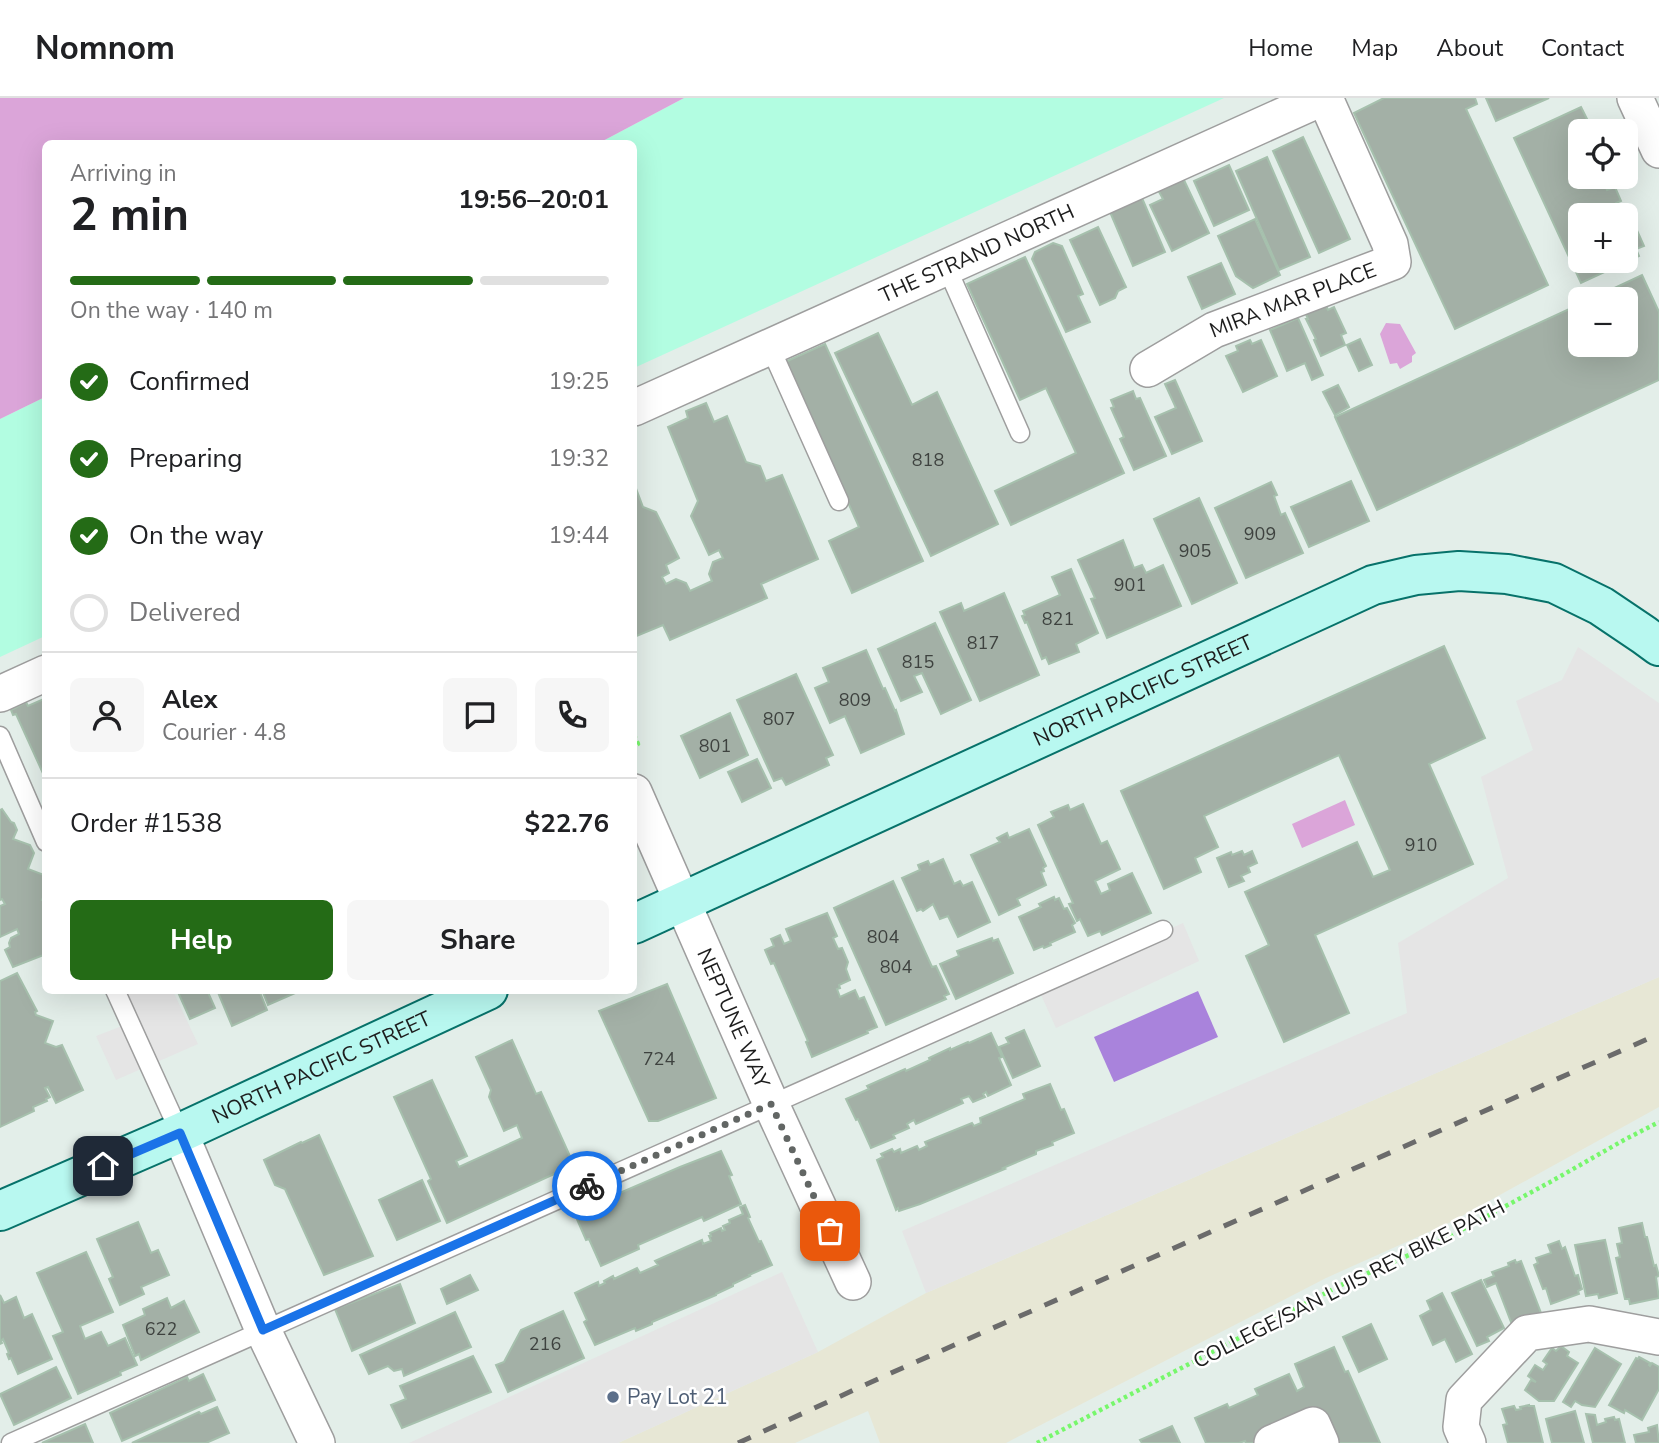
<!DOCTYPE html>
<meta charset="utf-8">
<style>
:root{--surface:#fff;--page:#f6f6f6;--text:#202124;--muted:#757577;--line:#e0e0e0;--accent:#246b16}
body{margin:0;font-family:"Nunito Sans",sans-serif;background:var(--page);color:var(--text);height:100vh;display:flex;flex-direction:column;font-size:26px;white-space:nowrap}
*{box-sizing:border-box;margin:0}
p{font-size:23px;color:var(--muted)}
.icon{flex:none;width:38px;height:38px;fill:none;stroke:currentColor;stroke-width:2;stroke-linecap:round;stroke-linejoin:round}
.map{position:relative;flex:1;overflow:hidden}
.side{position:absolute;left:42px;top:42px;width:595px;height:854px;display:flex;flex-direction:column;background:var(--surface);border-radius:10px;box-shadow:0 7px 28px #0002}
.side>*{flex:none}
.buttons{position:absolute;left:1568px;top:21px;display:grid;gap:14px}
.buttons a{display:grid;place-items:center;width:70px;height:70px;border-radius:10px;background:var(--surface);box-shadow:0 7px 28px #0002;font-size:35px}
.pin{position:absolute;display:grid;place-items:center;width:60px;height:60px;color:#fff;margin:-30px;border-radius:14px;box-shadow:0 4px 10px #0006}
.courier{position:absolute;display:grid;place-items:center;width:70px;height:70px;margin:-35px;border:5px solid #1a73e8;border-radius:50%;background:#fff;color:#222;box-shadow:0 2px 9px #0007}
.overview em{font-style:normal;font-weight:700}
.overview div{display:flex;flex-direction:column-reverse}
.overview{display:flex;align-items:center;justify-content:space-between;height:119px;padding:0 28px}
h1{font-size:46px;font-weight:700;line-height:52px}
.bar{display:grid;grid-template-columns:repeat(4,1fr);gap:10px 7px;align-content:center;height:84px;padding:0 28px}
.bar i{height:9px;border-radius:5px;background:var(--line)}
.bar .current{background:var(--accent)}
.bar p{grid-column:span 4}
.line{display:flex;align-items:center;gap:18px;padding:0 28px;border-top:2px solid var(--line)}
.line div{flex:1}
.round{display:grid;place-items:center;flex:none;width:74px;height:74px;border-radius:10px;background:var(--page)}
ol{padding:0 28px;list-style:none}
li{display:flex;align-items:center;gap:21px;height:77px}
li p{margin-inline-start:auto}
li .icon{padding:7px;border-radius:50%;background:var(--accent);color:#fff;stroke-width:4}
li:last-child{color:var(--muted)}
li i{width:38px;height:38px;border:4px solid var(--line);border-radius:50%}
.cta{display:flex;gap:14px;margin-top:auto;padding:14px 28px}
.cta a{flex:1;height:80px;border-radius:10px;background:var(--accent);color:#fff;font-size:28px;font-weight:700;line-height:80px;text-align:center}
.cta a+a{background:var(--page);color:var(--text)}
header{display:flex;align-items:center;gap:42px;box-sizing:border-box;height:98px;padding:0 35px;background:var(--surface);border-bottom:2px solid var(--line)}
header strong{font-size:33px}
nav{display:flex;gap:38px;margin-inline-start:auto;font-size:24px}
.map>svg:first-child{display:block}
.industrial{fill:#e7e7d5}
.sand{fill:#b2fde1}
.pitch{fill:#a983dc}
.parking{fill:#e5e5e5}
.water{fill:#dba5d9}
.building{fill:#a3b0a6;stroke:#a6c0ad;stroke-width:2}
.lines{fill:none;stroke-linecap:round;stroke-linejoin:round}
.service-casing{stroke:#9e9e9e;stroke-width:21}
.minor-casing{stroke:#9e9e9e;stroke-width:38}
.secondary-casing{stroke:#07726a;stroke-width:42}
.path{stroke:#77f76c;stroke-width:4.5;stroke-dasharray:3.5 3.5;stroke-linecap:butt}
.service{stroke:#fff;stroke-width:18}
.minor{stroke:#fff;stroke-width:35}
.secondary{stroke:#b8f8f0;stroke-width:38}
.rail{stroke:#6b6b6b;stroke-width:5;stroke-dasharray:14 14;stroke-linecap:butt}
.done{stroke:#626664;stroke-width:7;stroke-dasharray:0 12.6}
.route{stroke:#1a73e8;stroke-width:9}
.service-dot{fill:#5c6f8a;stroke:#fff;stroke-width:2.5}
.labels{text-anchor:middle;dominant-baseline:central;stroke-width:5;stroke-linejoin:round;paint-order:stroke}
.number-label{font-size:18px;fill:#3e423f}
.street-label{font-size:21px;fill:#1d1d1d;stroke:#fff}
.service-label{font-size:21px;fill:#4e5e75;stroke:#fff;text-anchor:start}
</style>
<header>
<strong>Nomnom</strong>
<nav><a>Home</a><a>Map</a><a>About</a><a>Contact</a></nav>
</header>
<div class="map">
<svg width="1659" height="1345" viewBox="0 0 1659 1345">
<rect width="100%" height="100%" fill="#e3eee9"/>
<polygon class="industrial" points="1659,879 1659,1009 1451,1124 1326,1180 1006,1345 880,1345 868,1313 795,1345 618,1345 818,1254 926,1195"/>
<g class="sand">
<polygon points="684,0 1224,0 634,270 634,46 599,45"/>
<polygon points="45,299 45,538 0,559 0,321"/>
</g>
<polygon class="pitch" points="1198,893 1218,939 1114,984 1094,939"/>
<g class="parking">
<polygon points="1578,549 1659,605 1659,879 926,1195 902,1133 1407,915 1398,845 1508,780 1481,679 1533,652 1516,603 1562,582"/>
<polygon points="1183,825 1199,863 1056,930 1037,888"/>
<polygon points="106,893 173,893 198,946 116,982 96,938 122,928"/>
<polygon points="782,1174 818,1254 618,1345 409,1345"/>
</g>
<g class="water">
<polygon points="0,0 684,0 599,45 46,46 45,299 0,321"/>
<polygon points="1386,225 1400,226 1416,255 1412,258 1412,264 1400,271 1397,265 1390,266 1380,236"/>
<polygon points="1345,702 1355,727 1302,750 1292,726"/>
</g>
<g class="building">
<polygon points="1384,0 1475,0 1477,6 1466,11 1548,187 1455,231 1354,15"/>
<polygon points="1486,0 1549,0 1496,23"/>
<polygon points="1581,9 1593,33 1580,33 1580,79 1611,79 1604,83 1607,92 1615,89 1621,103 1616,105 1621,117 1580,117 1580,163 1626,163 1626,127 1629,133 1636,130 1644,148 1636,151 1639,158 1581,185 1514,40"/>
<polygon points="1303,39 1350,141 1319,155 1273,53"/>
<polygon points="1267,59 1310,159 1279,172 1236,73"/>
<polygon points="1229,67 1249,112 1214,128 1194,83"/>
<polygon points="1183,80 1209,135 1172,153 1150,107 1163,101 1158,92"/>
<polygon points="1142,100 1165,154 1133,168 1110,114"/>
<polygon points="1255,121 1280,177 1253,190 1236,178 1218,138"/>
<polygon points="1098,129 1126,189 1118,193 1115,200 1100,207 1070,142"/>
<polygon points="1053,145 1062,148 1083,196 1078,198 1090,224 1066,234 1032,161 1035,154"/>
<polygon points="1025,159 1124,375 1011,427 995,393 1076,355 1046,290 1020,302 967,186"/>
<polygon points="1221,165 1235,196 1202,211 1188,179"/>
<polygon points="1642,177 1659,214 1659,282 1377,412 1335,319 1580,206 1580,247 1626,247 1626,201 1591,201"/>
<polygon points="1325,205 1328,212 1334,209 1346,235 1341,237 1345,247 1321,258 1314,242 1316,241 1306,221 1308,221 1305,214"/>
<polygon points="1298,220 1323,277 1312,282 1305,265 1287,273 1270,232"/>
<polygon points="878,235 912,307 937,294 998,426 931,458 835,255"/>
<polygon points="1360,241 1372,267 1359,273 1347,247"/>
<polygon points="1250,242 1252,246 1261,242 1277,278 1243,294 1226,258 1238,253 1236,248"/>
<polygon points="825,246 923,463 852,495 829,443 859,429 785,264"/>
<polygon points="1175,282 1202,343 1172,356 1155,319 1176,310 1165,286"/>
<polygon points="1338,287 1349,309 1335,317 1323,294"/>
<polygon points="1133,293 1136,301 1140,300 1166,358 1134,372 1120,341 1124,339 1111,310 1114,309 1111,302"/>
<polygon points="706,305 714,324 727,318 746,364 760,368 766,383 782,377 818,461 761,486 767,500 670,542 663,527 634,539 634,385 643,409 656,414 679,460 666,467 669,475 662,479 666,486 676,481 686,485 690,493 712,483 709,476 713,464 723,460 719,452 709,457 691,418 698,403 668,329 688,320 686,313"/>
<polygon points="1351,383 1369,423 1309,449 1291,409"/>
<polygon points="1271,384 1277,397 1274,398 1281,417 1285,415 1303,455 1246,480 1215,410"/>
<polygon points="1199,400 1237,485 1192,506 1154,421"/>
<polygon points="1123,442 1134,470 1142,467 1146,475 1163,467 1181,508 1107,540 1091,501 1095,500 1078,462"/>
<polygon points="1071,471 1098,535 1076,546 1079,554 1049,566 1046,559 1042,561 1027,524 1025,525 1022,518 1025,517 1023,513 1060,497 1052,479"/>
<polygon points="1004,495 1039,577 980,603 940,514 961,505 964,513"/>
<polygon points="935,525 971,602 941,616 922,575 914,578 922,594 901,603 878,551"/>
<polygon points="1444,548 1485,640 1429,666 1473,766 1315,837 1349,915 1284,944 1246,858 1269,847 1245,794 1357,744 1373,779 1390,772 1339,657 1204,718 1218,749 1195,760 1201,774 1164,791 1121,693"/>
<polygon points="866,552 883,591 885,590 895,613 896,612 904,636 861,655 845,618 830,625 815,590 829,584 823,570"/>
<polygon points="796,576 833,657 826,660 829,667 786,687 782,680 774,683 737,602"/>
<polygon points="46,600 46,682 16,616 13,617 11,612 26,604 28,608"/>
<polygon points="730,615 748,657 700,680 681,638"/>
<polygon points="757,661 771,690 742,704 728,674"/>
<polygon points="1083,706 1101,746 1107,743 1120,771 1095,783 1101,796 1110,792 1108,786 1132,775 1151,815 1102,837 1100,833 1088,838 1080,821 1077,823 1069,806 1073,805 1038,727 1054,719 1051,714 1068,707 1070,712"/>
<polygon points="2,711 11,724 14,725 17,732 13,741 30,747 34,755 28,771 44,777 46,780 46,792 42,802 46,803 46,856 13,869 5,852 10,849 9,845 11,840 19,836 17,831 0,839 0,808 5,806 2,801 0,802 0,712"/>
<polygon points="1029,731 1046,768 1043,770 1044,773 1041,774 1046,787 1017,801 1020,807 999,817 971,757 1000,744 997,740 1007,735 1009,740"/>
<polygon points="1242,753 1244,757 1252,753 1257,765 1248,769 1250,774 1241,778 1244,783 1229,789 1217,760 1231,754 1232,757"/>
<polygon points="943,761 954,786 960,783 963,788 972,784 990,824 958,839 948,818 940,821 933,806 923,813 921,811 917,813 902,780 920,772 918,767 928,763 930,767"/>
<polygon points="893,783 932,869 936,868 949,896 944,898 946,901 886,927 834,810"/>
<polygon points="1054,799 1055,802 1059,800 1064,811 1067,810 1075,825 1072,827 1075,834 1050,845 1051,847 1044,850 1043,848 1034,852 1019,819 1041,809 1039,806"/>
<polygon points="827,815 837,838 833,840 838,851 842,850 848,864 846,871 850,882 839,887 840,890 837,891 840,899 855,892 859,901 864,899 877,929 867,933 868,935 812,959 806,944 808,943 774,865 771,866 765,852 774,848 771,841 780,837 784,846 791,843 786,831"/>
<polygon points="992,840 993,843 998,841 1013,875 956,901 940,866 959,858 957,853"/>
<polygon points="17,875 37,913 35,914 36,917 53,923 45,945 56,949 62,947 83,992 56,1005 48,989 45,990 50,999 46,1001 47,1003 33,1009 34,1013 0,1029 0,883"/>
<polygon points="667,886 716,1000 658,1023 649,1023 599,913"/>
<polygon points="177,892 207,892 215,910 190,921"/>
<polygon points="217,892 259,892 267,912 232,928"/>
<polygon points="262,892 302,892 268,907"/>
<polygon points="1024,932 1040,968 1013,980 999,949 1009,945 1006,940"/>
<polygon points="991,935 1002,959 999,960 1011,987 988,998 986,994 983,996 985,999 973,1004 969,998 961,1001 963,1005 916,1026 914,1022 907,1026 909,1030 893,1037 895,1040 871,1050 858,1021 856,1022 846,1001 869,991 867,988 905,971 906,973 930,962 929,960 950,950 950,952 968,944 969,945"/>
<polygon points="512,942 536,996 541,994 574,1067 447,1125 428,1083 431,1081 394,999 432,982 467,1058 456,1063 459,1069 522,1040 517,1027 504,1033 489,999 491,992 476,959"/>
<polygon points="1050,986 1061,1012 1064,1011 1074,1035 1052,1044 1053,1047 1036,1053 1036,1056 1003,1070 1005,1071 920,1106 899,1113 898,1110 896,1112 877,1062 883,1059 881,1056 892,1051 894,1054 900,1051 901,1055 917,1048 919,1052 927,1048 925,1044 972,1025 974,1028 981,1025 980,1020 1025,1001 1023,996"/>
<polygon points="319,1037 373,1158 324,1177 285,1091 275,1087 264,1062 301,1044 302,1045"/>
<polygon points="721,1053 732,1077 729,1078 741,1106 704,1123 702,1119 638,1147 639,1151 601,1168 589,1141 586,1142 576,1119 598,1109 597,1107 616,1099 615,1097 680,1069"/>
<polygon points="422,1082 440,1123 397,1142 379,1102"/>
<polygon points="745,1107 750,1119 748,1120 759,1144 761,1143 772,1167 749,1177 750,1178 733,1186 733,1188 716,1196 716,1197 652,1224 652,1226 636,1233 635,1230 595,1247 584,1224 587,1222 575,1195 598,1184 599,1188 605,1185 604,1183 613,1178 614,1181 637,1170 640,1175 658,1167 655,1163 702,1142 703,1146 711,1143 709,1138 711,1138 710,1135 721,1130 722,1133 725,1132 723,1128 730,1125 729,1122 743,1116 740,1109"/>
<polygon points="138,1124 151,1155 158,1152 169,1177 141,1189 144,1196 120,1207 109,1181 113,1179 97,1141"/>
<polygon points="1642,1125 1645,1139 1647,1139 1654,1168 1656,1167 1659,1178 1656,1179 1659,1200 1630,1206 1629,1201 1625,1201 1616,1160 1620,1159 1617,1146 1622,1145 1619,1130"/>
<polygon points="1605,1142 1617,1195 1599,1200 1598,1196 1586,1198 1575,1147"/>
<polygon points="1559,1143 1562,1151 1565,1149 1575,1178 1578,1177 1582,1191 1578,1193 1579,1196 1551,1206 1546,1190 1543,1191 1534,1167 1538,1165 1536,1160 1551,1155 1548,1147"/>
<polygon points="86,1154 113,1214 80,1228 85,1241 101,1234 108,1248 125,1240 137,1267 120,1274 121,1277 78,1296 53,1238 63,1234 37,1175"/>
<polygon points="1515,1162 1516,1165 1521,1163 1541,1215 1524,1222 1523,1220 1511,1224 1496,1185 1487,1189 1484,1182 1494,1178 1492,1174 1509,1168 1508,1165"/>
<polygon points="470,1177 478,1192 447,1206 441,1191"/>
<polygon points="1481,1182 1504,1230 1487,1239 1489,1243 1477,1248 1452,1195"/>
<polygon points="400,1186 415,1225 352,1253 335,1211"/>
<polygon points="1442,1195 1472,1256 1456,1264 1445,1241 1433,1247 1420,1218 1431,1212 1427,1203"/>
<polygon points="0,1197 4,1205 16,1199 24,1220 32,1216 52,1261 18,1276 11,1260 9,1261 7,1256 9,1255 3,1241 1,1243 2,1245 0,1246"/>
<polygon points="167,1200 171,1210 184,1203 199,1234 141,1262 139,1256 135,1258 123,1227 145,1217 143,1211"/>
<polygon points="563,1213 584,1260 508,1294 496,1267 504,1264 521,1232"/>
<polygon points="455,1214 471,1249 404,1278 402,1271 394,1273 388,1268 369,1276 360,1257"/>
<polygon points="1371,1226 1387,1261 1359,1274 1343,1239"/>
<polygon points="1561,1248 1569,1254 1567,1258 1578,1265 1554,1303 1539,1303 1525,1292 1531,1282 1536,1284 1528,1278 1535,1267 1543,1272 1547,1266 1543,1263 1552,1250 1556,1253"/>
<polygon points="1334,1249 1345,1274 1348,1273 1380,1345 1328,1345 1279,1333 1253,1345 1246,1345 1245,1343 1239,1345 1206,1345 1195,1320 1227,1306 1229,1310 1258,1297 1255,1291 1289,1276 1297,1293 1304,1289 1295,1266"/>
<polygon points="1595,1250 1621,1266 1595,1309 1582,1307 1575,1303 1571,1309 1563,1304"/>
<polygon points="473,1258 491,1294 402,1330 391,1307 406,1301 400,1288"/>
<polygon points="1639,1259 1650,1265 1649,1267 1650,1268 1652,1265 1659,1269 1659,1291 1642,1322 1625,1312 1624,1315 1609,1307 1636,1260 1638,1261"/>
<polygon points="56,1269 71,1300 14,1327 0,1296"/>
<polygon points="203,1276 215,1302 122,1343 110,1315 187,1279 189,1283"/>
<polygon points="1529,1307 1529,1308 1534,1308 1543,1345 1508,1345 1503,1327 1507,1326 1502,1311 1514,1308 1516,1312 1521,1311 1520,1309"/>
<polygon points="217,1309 229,1335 206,1345 132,1345 199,1314 201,1316"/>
<polygon points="1575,1313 1584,1345 1552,1345 1546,1321"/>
<polygon points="1586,1316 1595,1317 1597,1327 1606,1324 1605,1321 1614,1319 1615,1322 1619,1321 1625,1345 1593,1345"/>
<polygon points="85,1326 93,1345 42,1345"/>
<polygon points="1657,1327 1659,1345 1636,1345 1634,1337 1649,1334 1648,1330"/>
<polygon points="1172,1328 1180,1345 1142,1345 1140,1342"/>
</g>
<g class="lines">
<g class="service-casing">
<g id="service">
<polyline points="947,170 1020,335"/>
<polyline points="770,249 839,403"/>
<polyline points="0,638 46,744"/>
<polyline points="115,892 180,1035"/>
<polyline points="11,1345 1163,832"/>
</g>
</g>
<g class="minor-casing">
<g id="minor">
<polyline points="1635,0 1659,52"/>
<path id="s1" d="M1148,271L1214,232L1393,164L1390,146L1325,0"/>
<path id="s2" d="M634,310L1322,0"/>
<polyline points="0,596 46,575"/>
<path id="s3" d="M634,694L771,1006L853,1184"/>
<polyline points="180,1035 263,1232 317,1345"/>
<polyline points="1272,1345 1313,1327 1321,1345"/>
<polyline points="1468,1345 1461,1329 1464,1302 1527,1235 1589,1226 1659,1239"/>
</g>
</g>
<g class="secondary-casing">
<g id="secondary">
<path id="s4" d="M634,826L1373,487L1416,477L1459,473L1507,476L1554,485L1601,508L1644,537L1659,548"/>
<path id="s5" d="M0,1113L180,1035L488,892"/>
</g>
</g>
<g class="path">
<polyline points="634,637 638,646 634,648"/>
<polyline points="1037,1345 1341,1187 1443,1142 1552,1083 1624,1042 1659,1024"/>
</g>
<use href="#service" class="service"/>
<use href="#minor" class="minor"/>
<use href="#secondary" class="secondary"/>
<polyline class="rail" points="738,1345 891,1275 1659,936"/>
</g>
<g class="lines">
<polyline class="done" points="587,1088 771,1006 830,1133"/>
<polyline class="route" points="103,1068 180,1035 263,1232 587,1088"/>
</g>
<circle class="service-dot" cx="613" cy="1299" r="7"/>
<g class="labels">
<g class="number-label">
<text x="928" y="362">818</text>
<text x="1260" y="436">909</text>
<text x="1195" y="453">905</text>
<text x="1130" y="487">901</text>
<text x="1058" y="521">821</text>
<text x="983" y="545">817</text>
<text x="918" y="564">815</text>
<text x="855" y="602">809</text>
<text x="779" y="621">807</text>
<text x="715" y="648">801</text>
<text x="1421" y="747">910</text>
<text x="883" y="839">804</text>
<text x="896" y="869">804</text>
<text x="659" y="961">724</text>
<text x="161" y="1231">622</text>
<text x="545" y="1246">216</text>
</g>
<g class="street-label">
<text stroke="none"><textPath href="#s2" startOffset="376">THE STRAND NORTH</textPath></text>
<text stroke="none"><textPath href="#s1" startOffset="161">MIRA MAR PLACE</textPath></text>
<text stroke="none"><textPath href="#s4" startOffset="560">NORTH PACIFIC STREET</textPath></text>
<text stroke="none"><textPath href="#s3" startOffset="247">NEPTUNE WAY</textPath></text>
<text stroke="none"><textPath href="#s5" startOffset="352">NORTH PACIFIC STREET</textPath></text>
<text transform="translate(1349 1186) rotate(-27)">COLLEGE/SAN LUIS REY BIKE PATH</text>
</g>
<g class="service-label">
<text x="627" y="1299">Pay Lot 21</text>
</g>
</g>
</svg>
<div class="buttons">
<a><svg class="icon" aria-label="locate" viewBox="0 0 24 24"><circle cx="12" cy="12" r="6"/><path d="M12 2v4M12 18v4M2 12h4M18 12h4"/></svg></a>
<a>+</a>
<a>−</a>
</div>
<div class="pin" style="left:830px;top:1133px;background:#ea580c"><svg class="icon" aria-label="bag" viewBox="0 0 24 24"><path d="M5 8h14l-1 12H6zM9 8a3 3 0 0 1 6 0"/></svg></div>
<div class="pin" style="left:103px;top:1068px;background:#1f2937"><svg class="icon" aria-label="home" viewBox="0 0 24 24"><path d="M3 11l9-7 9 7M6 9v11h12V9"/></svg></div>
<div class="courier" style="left:587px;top:1088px"><svg class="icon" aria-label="bike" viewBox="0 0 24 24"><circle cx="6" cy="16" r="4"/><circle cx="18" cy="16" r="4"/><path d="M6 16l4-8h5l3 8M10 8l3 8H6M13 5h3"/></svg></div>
<section class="side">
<div class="overview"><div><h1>2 min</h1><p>Arriving in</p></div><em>19:56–20:01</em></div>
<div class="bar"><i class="current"></i><i class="current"></i><i class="current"></i><i></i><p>On the way · 140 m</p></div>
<ol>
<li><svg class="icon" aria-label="check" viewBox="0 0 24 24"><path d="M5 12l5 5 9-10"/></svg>Confirmed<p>19:25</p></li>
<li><svg class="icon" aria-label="check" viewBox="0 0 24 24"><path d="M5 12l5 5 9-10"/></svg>Preparing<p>19:32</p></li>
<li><svg class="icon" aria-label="check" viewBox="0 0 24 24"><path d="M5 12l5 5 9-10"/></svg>On the way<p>19:44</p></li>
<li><i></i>Delivered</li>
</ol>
<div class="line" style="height:126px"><a class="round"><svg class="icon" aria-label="person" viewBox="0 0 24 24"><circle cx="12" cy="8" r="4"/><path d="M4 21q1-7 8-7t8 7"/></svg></a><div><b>Alex</b><p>Courier · 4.8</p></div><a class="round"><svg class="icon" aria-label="chat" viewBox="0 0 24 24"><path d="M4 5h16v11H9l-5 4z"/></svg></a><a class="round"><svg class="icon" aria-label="phone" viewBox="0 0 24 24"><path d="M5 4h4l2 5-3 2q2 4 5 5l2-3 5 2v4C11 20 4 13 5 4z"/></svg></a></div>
<div class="line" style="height:91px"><div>Order #1538</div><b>$22.76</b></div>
<div class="cta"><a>Help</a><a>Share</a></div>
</section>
</div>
